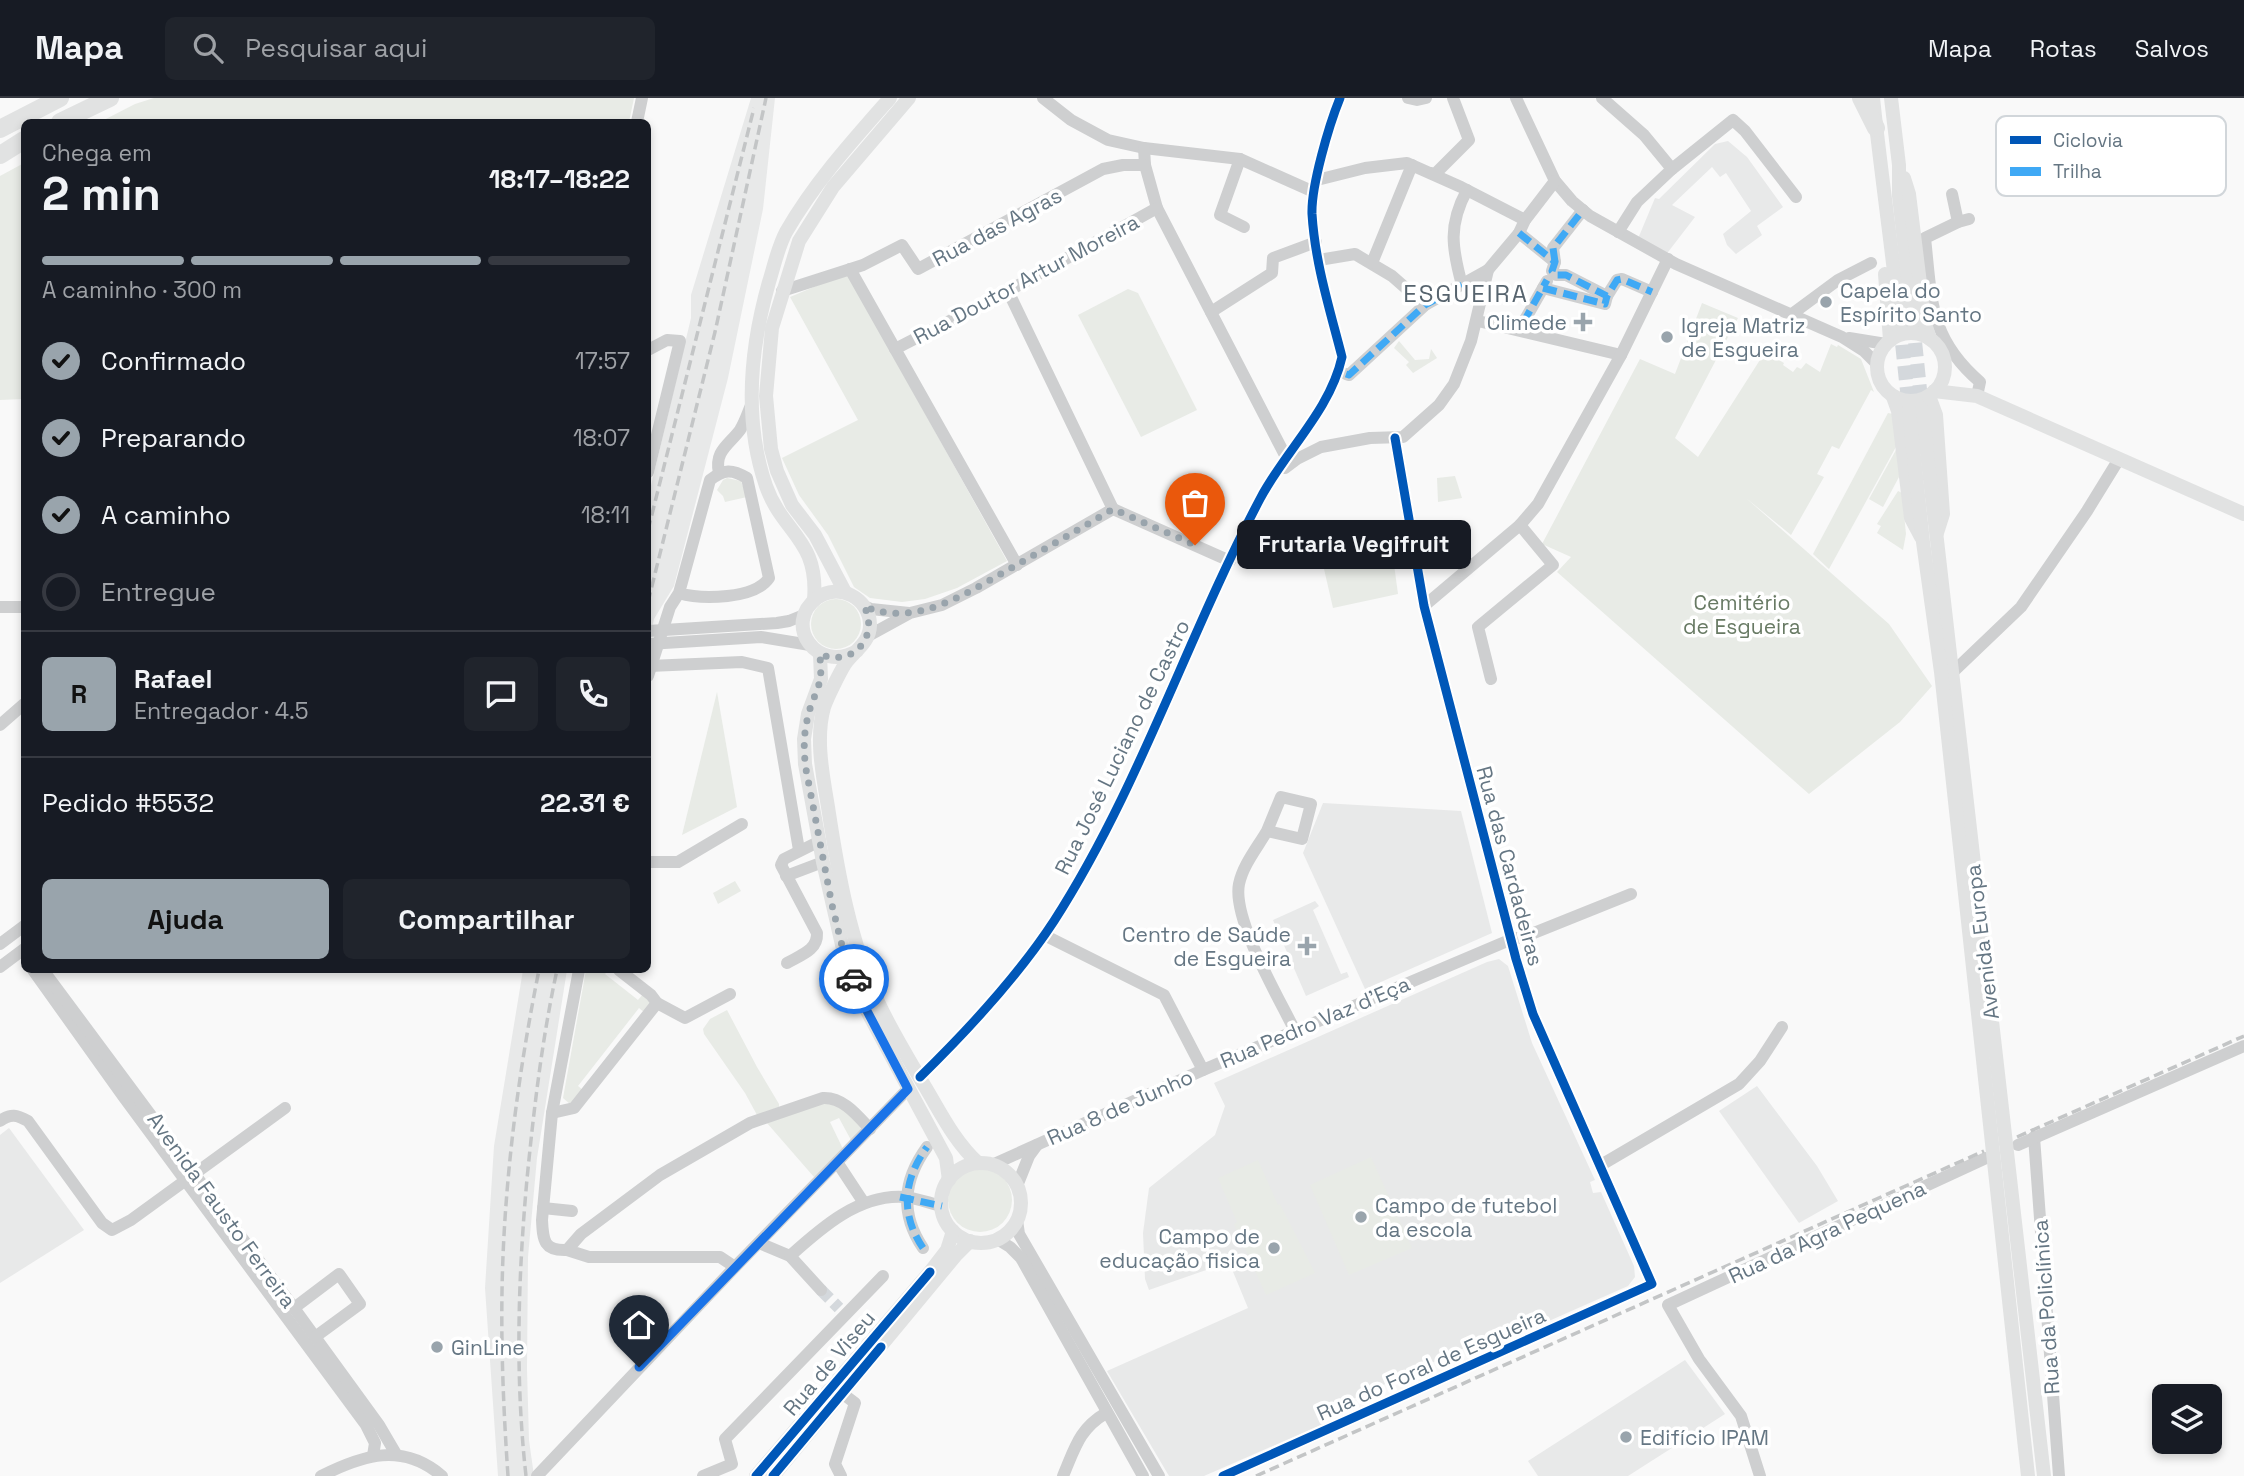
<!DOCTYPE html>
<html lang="pt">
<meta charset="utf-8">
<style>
:root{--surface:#171b24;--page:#20242c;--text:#f1f3f6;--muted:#9ea1a6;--line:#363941;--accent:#99a4ac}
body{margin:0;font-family:"Space Grotesk",sans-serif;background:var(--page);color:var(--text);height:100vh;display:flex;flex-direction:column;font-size:26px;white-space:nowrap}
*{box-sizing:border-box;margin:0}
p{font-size:23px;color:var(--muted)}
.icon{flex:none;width:38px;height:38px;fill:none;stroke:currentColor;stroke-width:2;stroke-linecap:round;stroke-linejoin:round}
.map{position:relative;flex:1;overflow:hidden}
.drawer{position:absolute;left:21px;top:21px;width:630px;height:854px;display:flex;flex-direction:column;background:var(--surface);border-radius:10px;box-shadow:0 4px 10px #0003}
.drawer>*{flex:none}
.tools{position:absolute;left:2152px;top:1286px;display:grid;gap:14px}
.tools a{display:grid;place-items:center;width:70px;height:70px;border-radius:10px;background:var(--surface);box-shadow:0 4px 10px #0003;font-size:35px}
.pin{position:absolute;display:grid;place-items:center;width:60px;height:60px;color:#fff;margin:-72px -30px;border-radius:50% 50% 50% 0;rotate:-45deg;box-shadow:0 0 7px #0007}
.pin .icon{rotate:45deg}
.courier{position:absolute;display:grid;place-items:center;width:70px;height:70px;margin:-35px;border:5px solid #1a73e8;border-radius:50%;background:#fff;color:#222;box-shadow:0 2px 9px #0007}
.bubble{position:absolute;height:49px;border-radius:10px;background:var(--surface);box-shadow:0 4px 10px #0003;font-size:23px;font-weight:700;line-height:49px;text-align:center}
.overview em{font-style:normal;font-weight:700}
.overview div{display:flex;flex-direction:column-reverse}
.overview{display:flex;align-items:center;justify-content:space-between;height:119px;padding:0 21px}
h1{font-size:46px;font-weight:700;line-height:52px}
.bar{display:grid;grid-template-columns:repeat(4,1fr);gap:10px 7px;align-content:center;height:84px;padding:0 21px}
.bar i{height:9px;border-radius:5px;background:var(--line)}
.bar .current{background:var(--accent)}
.bar p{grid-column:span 4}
.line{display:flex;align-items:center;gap:18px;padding:0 21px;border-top:2px solid var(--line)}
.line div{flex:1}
.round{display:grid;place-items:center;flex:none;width:74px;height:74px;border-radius:10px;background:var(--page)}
ol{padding:0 21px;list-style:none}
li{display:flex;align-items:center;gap:21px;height:77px}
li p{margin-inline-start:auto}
li .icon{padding:7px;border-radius:50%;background:var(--accent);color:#111;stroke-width:4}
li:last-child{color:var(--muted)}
li i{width:38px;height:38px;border:4px solid var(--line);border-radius:50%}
.primary-button{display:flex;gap:14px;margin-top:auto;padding:14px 21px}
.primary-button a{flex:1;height:80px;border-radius:10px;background:var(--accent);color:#111;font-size:28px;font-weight:700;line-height:80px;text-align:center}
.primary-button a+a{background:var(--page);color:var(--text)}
header{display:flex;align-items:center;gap:42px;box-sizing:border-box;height:98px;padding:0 35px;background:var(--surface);border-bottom:2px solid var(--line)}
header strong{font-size:33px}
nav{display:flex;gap:38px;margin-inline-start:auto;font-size:24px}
.search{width:490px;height:63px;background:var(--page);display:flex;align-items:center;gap:18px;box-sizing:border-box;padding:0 24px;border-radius:10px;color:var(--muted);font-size:26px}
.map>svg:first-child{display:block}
.built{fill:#e8e9e9}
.green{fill:#e8ebe6}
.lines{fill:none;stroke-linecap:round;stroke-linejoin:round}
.minor-tunnel{stroke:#d4d8dc;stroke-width:12;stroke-dasharray:12 6;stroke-linecap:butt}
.major-tunnel{stroke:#d4d8dc;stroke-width:14;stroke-dasharray:14 7;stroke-linecap:butt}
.minor{stroke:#cecfd0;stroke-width:12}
.major{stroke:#e1e2e2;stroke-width:14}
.highway{stroke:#e1e2e2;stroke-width:18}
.rail{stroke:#c3c5c6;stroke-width:3.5;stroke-dasharray:10 5;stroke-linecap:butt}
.quiet{stroke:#3fa9f5;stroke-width:7;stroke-dasharray:14 7;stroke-linecap:butt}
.cycleway-casing{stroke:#fff;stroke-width:13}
.cycleway{stroke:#0057b8;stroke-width:9}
.done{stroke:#99a4ac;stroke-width:7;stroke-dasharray:0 12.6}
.route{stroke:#1a73e8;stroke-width:9}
.poi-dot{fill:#99a4ac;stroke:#fff;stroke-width:2.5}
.labels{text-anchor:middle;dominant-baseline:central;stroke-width:7;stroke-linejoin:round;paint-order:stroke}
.street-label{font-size:21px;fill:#657683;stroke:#fff}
.poi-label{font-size:21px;fill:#657683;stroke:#fff;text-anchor:start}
.park-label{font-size:21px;fill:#687a64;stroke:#fff}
.quarter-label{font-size:24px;letter-spacing:2px;fill:#57646e;stroke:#fff}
.key{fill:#fff;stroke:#d1d6da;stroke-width:2}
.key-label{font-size:19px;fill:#657683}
</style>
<header>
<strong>Mapa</strong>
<div class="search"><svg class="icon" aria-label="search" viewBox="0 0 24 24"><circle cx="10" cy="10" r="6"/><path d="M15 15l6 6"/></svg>Pesquisar aqui</div>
<nav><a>Mapa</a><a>Rotas</a><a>Salvos</a></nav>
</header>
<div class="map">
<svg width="2244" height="1378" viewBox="0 0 2244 1378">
<rect width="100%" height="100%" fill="#f9f9f9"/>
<g class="built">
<polygon points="751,0 775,0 763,111 728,280 674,488 654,521 648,545 648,400 691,220 691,197"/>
<polygon points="1728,43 1747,59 1783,109 1757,128 1762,137 1736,156 1727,147 1723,136 1751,113 1726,75 1720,79 1712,69 1672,107 1695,119 1665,158 1637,143 1655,100 1659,101 1715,46"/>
<polygon points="1323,705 1461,713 1492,835 1365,891 1303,755"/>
<polygon points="1315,803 1319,808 1313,812 1341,876 1347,874 1349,879 1306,898 1273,822"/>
<polygon points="1499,861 1508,868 1532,945 1595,1082 1590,1084 1593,1095 1601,1094 1634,1168 1635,1179 1628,1188 1515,1238 1510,1229 1320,1316 1323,1326 1204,1378 1169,1378 1107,1273 1248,1210 1229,1164 1149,1192 1145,1181 1143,1135 1149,1090 1215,1037 1225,1008 1214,985 1487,864"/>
<polygon points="523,872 567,872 537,1060 528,1159 527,1271 529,1342 534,1378 498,1378 485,1190 494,1048"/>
<polygon points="1757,988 1817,1068 1838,1103 1799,1125 1719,1013"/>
<polygon points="9,1030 84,1132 0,1185 0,1037"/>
<polygon points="1685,1262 1725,1316 1628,1378 1538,1378 1528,1363"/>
</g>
<g class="green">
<polygon points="154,0 634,0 629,24 100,24 135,6"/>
<polygon points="24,65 24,301 0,302 0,78"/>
<polygon points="847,175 1007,463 957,490 925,501 902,504 870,500 854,489 828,437 799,397 782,360 858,322 790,199"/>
<polygon points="1128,191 1138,195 1197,312 1141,339 1078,217"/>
<polygon points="1702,205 1738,220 1675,340 1698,359 1765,254 1784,265 1783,267 1793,274 1797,269 1801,271 1806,265 1820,274 1831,246 1837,249 1838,247 1861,261 1874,294 1871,292 1839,351 1832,348 1817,376 1824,379 1791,437 1746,400 1889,526 1932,588 1900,624 1809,696 1557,474 1571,459 1542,446 1640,261 1675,276"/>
<polygon points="1399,243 1415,262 1429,261 1431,251 1437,260 1413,275 1406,267 1409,264 1394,250"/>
<polygon points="1888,315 1893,316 1897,347 1829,471 1813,456"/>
<polygon points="1897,350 1900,377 1883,409 1869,401"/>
<polygon points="1455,378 1462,400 1438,404 1437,380"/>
<polygon points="727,380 741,383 747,399 725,404 723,398 717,392 723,382"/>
<polygon points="1898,393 1902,395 1906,436 1903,452 1877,435 1881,428 1877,426"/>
<polygon points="1393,459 1398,496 1333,510 1324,471"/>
<circle cx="836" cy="526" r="25"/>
<polygon points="717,594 737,709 682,737"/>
<polygon points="735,783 741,793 718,806 713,795"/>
<polygon points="586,872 609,872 605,876 638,902 644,895 651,903 645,915 639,910 578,988 584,993 570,1006 563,1000"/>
<polygon points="727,912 757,969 779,1006 779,1009 757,1017 745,995 704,936 703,931 710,921"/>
<polygon points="833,1000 863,1028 851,1042 839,1020 830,1024 843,1051 814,1079 767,1025"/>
<polygon points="1371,1059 1412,1150 1349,1177 1310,1087"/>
<polygon points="1258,1062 1278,1107 1280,1106 1315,1175 1266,1197 1234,1126 1237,1124 1218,1080"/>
<circle cx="980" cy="1102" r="32"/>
</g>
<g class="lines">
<polyline class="minor-tunnel" points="821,1192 839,1210"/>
<g class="major-tunnel">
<polyline points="1913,224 1922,311"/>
<polyline points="1900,226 1909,312"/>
</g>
<g class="minor">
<polyline points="1043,0 1071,22 1108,42 1144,50 1240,61 1314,94"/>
<polyline points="1408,0 1417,2 1426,0"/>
<polyline points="1516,0 1555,83 1572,103 1590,118 1676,166 1842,239 1864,253 1877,266"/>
<polyline points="1602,0 1644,37 1672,71"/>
<polyline points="637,24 642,0"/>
<polyline points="1144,50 1145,67 1157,110 1287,361"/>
<polyline points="1240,61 1220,117 1244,129"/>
<polyline points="1431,75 1435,76 1469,42 1453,0"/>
<polyline points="1317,82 1365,70 1407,65 1461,89 1525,122"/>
<polyline points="1952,96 1958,124"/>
<path d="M1969,121L1958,124L1925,140C1932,203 1929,240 1980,284L1977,298"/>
<polyline points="1618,134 1637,104 1672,71 1733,22 1745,33 1796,99"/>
<polyline points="1519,135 1555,164 1552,173 1556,177 1566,177 1607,198 1617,182 1622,181 1652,194"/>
<polyline points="1319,162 1355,156 1392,178 1425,207"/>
<polyline points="1555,164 1553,150 1583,112"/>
<polyline points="1372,165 1412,67"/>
<polyline points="850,171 1017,467"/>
<path d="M1462,187C1452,150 1448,127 1467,92"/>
<polyline points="1543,190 1605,206 1607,198"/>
<polyline points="782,193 863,167 902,147 918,171 1103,71 1123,67 1145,67"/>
<polyline points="1008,193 1113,411"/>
<polyline points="1211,214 1272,175 1273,160 1316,144"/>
<polyline points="1792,216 1838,182 1871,165"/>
<polyline points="1478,223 1621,257"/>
<polyline points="1523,225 1547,183"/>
<polyline points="1849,240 1886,246"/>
<polyline points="895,251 1008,193 1157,110"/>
<polyline points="648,252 667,242 680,243 648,374"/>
<polyline points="1346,276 1349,277 1425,207 1488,172"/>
<polyline points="1285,370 1297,361 1321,349 1370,340 1403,339 1439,307 1454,286 1471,243 1488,172 1519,135 1525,122 1555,83"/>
<path d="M719,375C714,353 729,347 740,332C745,324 748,314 752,305"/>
<polyline points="1113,411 1230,463"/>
<polyline points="864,508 871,511 909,515"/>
<polyline points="1424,508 1520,427 1538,406 1621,257 1668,161"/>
<polyline points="0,509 24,509"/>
<polyline points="648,533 777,525 789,523 804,517"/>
<polyline points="868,538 910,515 942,507 976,490 1113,411"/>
<polyline points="648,546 761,539 810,547"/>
<polyline points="649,568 742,564 768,570 799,752"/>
<polyline points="1953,574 2021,509 2087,413 2119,361"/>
<path d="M648,578L670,509L679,495L710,382C724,371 732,371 747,380L769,480C755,501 702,502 679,495"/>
<polyline points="1491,581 1478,529 1553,467 1520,427"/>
<polyline points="0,627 24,606"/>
<path d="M1267,733L1281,699L1311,706L1302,741L1267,733C1257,750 1243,767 1239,786C1232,821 1279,900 1295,933"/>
<polyline points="648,764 678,764 742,726"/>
<polyline points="786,778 823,764"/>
<polyline points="1044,837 1164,897 1203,972"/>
<polyline points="0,846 24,828"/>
<path d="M787,865C801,857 818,852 817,835L781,767L784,761L820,743"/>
<polyline points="0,869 24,851"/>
<polyline points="33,872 123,998 366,1327 375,1345 373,1358"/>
<polyline points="43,872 294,1210 379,1327 396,1356"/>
<polyline points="657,905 685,920 730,896"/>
<path d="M920,979C967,933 1018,878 1054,823C1139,691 1187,539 1260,401C1285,353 1330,313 1342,259C1330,212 1315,165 1312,116C1311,88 1329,27 1340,0"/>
<polyline points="552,1015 574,1010 657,905 651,897 619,872"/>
<path d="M0,1023C11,1015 17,1017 28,1023L102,1125L112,1132L131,1122L285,1010"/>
<polyline points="2034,1039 2059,1378"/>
<polyline points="2018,1047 2244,948"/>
<polyline points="837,1064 864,1105"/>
<polyline points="992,1067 1203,972 1512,841 1524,839 1631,796"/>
<polyline points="1601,1067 1739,986 1760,963 1782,929"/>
<polyline points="1017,1088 1029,1058 1037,1047"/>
<polyline points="543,1110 572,1113"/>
<polyline points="1017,1122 1019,1136 1159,1378"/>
<polyline points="997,1141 1010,1149 1021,1160 1143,1378"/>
<polyline points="759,1145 790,1158 821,1192"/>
<path d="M923,1150C900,1116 903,1082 927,1049"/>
<path d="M567,1152C544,1153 543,1143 542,1122L552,1015L579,872"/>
<path d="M790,1158C821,1130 859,1096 904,1099C916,1100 929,1105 942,1108"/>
<path d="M735,1169L720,1159H589L567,1152L581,1136L660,1077L750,1025L823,1000C843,999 857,1017 870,1031"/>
<polyline points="294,1210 339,1176 360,1206 315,1239"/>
<path d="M321,1378C363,1357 402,1344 442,1378"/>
<polyline points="537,1378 735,1169 908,991"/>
<polyline points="703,1378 732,1366 725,1341 883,1178"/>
<polyline points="841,1378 835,1366 855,1305 843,1296"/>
<path d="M1063,1378C1075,1350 1079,1331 1106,1315"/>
<polyline points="1223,1378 1652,1186 1533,916 1516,861 1424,508 1395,340"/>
<polyline points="1760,1378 1741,1318 1699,1261 1668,1207 1986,1060"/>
</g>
<g class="major">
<path d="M1873,0C1881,75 1892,150 1900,226"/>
<polyline points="1891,0 1899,67 1899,98 1913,224"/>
<polyline points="1904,80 1909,96 1925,226 1930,241"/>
<polyline points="1885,176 1890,242"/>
<circle cx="1911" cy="269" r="34"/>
<polyline points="1934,293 1977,298 2244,416"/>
<polyline points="1929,298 1936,317 1943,416 1937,435"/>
<polyline points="1893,299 1898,313 1911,420 1921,439"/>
<polyline points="1922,311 2044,1378"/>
<polyline points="1909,312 1923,444 1941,574 2028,1378"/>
<polyline points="845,494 815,437 792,407 777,373 771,351 766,298 772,230 799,143 833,89 909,0"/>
<path d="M814,502C819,441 783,436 766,388C743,321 750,251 769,184C774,168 778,149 786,134C814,85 853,42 890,0"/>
<path d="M857,553C817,576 782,526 817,500C838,484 870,500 870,527C870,545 854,553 845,566C839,576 828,598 824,609C815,641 823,678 828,709C838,775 850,843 878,904C891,932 908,960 924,987C941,1015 954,1043 978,1065"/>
<polyline points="820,556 821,581 808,616 804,641 805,666 823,764 845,860 866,911 946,1060 949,1082"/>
<circle cx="981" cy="1105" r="40"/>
<polyline points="756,1378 930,1174 947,1152 953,1133"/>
<polyline points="773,1378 956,1157 970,1143"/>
</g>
<g class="highway">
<polyline points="1861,0 1876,30"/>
<polyline points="60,24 110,0"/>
<polyline points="0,31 60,0"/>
<polyline points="0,57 24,42"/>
</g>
<g class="rail">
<polyline points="648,432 754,10"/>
<polyline points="648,504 715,234 766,0"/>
<polyline points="2017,1039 2244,938"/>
<path d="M508,1378C503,1305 500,1232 503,1158C507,1062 520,966 539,872"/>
<path d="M526,1378C515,1280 518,1180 527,1081C534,1010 542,941 557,872"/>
<polyline points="1256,1378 1984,1053"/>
</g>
<g class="quiet">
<polyline points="1519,135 1555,164 1552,173 1556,177 1566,177 1607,198 1617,182 1622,181 1652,194"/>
<polyline points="1555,164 1553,150 1583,112"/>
<polyline points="1543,190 1605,206 1607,198"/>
<polyline points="1523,225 1547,182"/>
<polyline points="1346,276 1349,277 1425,207 1462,187"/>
<polyline points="900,1099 942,1108"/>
<path d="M923,1150C900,1116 903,1082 927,1049"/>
</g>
<g class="cycleway-casing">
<g id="cycleway">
<path d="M920,979C967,933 1018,878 1054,823C1139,691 1187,539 1260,401C1285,353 1330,313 1342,259C1330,212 1315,165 1312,116C1311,88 1329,27 1340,0"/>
<polyline points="756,1378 930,1174"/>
<polyline points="773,1378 881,1249"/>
<polyline points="1223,1378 1652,1186 1533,916 1516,861 1424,508 1395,340"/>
</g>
</g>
<use href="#cycleway" class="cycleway"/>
</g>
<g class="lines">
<path class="done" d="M854,881L845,860L832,807L805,666L804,641L808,616L821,581L820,556C852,570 880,539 864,508C916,532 971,492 1015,468C1048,449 1080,431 1113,411L1195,447"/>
<polyline class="route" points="639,1269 908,991 866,911 854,881"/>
</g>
<g class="poi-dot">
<circle cx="1826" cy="204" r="7"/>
<path d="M1579.5 213.5h7v7h7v7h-7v7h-7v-7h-7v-7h7z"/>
<circle cx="1667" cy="239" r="7"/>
<path d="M1303.5 837.5h7v7h7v7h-7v7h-7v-7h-7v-7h7z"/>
<circle cx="1361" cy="1119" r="7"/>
<circle cx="1274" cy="1150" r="7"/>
<circle cx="437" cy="1249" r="7"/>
<circle cx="1626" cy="1339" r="7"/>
</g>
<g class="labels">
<g class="street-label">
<text transform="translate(997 129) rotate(-28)">Rua das Agras</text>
<text transform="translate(1026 181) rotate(-28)">Rua Doutor Artur Moreira</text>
<text transform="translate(1122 649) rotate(-64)">Rua José Luciano de Castro</text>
<text transform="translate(1510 768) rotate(75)">Rua das Cardadeiras</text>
<text transform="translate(1982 844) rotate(-97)">Avenida Europa</text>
<text transform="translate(1315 924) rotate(-23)">Rua Pedro Vaz d'Eça</text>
<text transform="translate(1120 1009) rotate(-24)">Rua 8 de Junho</text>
<text transform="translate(222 1112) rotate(54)">Avenida Fausto Ferreira</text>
<text transform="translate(1827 1134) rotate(-25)">Rua da Agra Pequena</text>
<text transform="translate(2046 1209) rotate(-94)">Rua da Policlínica</text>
<text transform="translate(829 1265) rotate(-50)">Rua de Viseu</text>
<text transform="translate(1431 1266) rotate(-24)">Rua do Foral de Esgueira</text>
</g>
<g class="poi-label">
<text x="1840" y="192">Capela do<tspan x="1840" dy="24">Espírito Santo</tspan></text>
<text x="1567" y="224" text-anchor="end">Climede</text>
<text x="1681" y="227">Igreja Matriz<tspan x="1681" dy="24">de Esgueira</tspan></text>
<text x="1291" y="836" text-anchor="end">Centro de Saúde<tspan x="1291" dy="24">de Esgueira</tspan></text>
<text x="1375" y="1107">Campo de futebol<tspan x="1375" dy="24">da escola</tspan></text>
<text x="1260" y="1138" text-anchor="end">Campo de<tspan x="1260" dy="24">educação fisica</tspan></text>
<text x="451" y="1249">GinLine</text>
<text x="1640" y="1339">Edifício IPAM</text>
</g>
<g class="park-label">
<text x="1742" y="504">Cemitério<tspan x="1742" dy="24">de Esgueira</tspan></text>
</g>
<g class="quarter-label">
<text x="1466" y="195">ESGUEIRA</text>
</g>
</g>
<rect x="1996" y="18" width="230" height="80" rx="10" class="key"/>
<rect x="2010" y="38" width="31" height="8" fill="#0057b8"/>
<rect x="2010" y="69" width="31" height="9" fill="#3fa9f5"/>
<g class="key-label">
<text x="2053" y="49">Ciclovia</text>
<text x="2053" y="80">Trilha</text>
</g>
</svg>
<div class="tools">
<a><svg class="icon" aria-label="layers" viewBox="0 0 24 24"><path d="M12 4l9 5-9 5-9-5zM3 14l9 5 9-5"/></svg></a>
</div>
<div class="pin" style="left:1195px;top:447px;background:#ea580c"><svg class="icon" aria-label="bag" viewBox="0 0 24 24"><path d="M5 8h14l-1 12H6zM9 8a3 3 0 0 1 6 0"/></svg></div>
<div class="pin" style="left:639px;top:1269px;background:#1f2937"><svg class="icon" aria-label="home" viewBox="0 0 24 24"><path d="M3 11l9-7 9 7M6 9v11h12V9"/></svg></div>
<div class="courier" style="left:854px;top:881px"><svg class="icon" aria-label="car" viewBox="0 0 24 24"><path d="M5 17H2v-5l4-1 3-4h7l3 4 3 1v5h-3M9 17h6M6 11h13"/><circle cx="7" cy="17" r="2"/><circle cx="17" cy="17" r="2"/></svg></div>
<div class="bubble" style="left:1237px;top:422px;width:234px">Frutaria Vegifruit</div>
<section class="drawer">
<div class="overview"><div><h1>2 min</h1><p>Chega em</p></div><em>18:17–18:22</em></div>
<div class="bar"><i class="current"></i><i class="current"></i><i class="current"></i><i></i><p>A caminho · 300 m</p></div>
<ol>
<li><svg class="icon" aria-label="check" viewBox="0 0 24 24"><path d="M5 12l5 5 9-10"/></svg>Confirmado<p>17:57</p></li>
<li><svg class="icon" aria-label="check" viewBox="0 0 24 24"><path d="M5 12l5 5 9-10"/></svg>Preparando<p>18:07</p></li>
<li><svg class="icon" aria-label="check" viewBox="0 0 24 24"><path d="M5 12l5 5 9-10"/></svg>A caminho<p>18:11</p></li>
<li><i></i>Entregue</li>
</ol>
<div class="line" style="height:126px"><b class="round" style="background:var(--accent);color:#111">R</b><div><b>Rafael</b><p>Entregador · 4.5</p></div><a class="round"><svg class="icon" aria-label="chat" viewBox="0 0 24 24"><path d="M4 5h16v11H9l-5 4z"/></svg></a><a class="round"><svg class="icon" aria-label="phone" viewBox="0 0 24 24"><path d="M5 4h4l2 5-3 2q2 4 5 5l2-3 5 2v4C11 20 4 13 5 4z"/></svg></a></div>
<div class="line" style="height:91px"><div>Pedido #5532</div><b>22.31 €</b></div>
<div class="primary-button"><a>Ajuda</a><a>Compartilhar</a></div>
</section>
</div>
